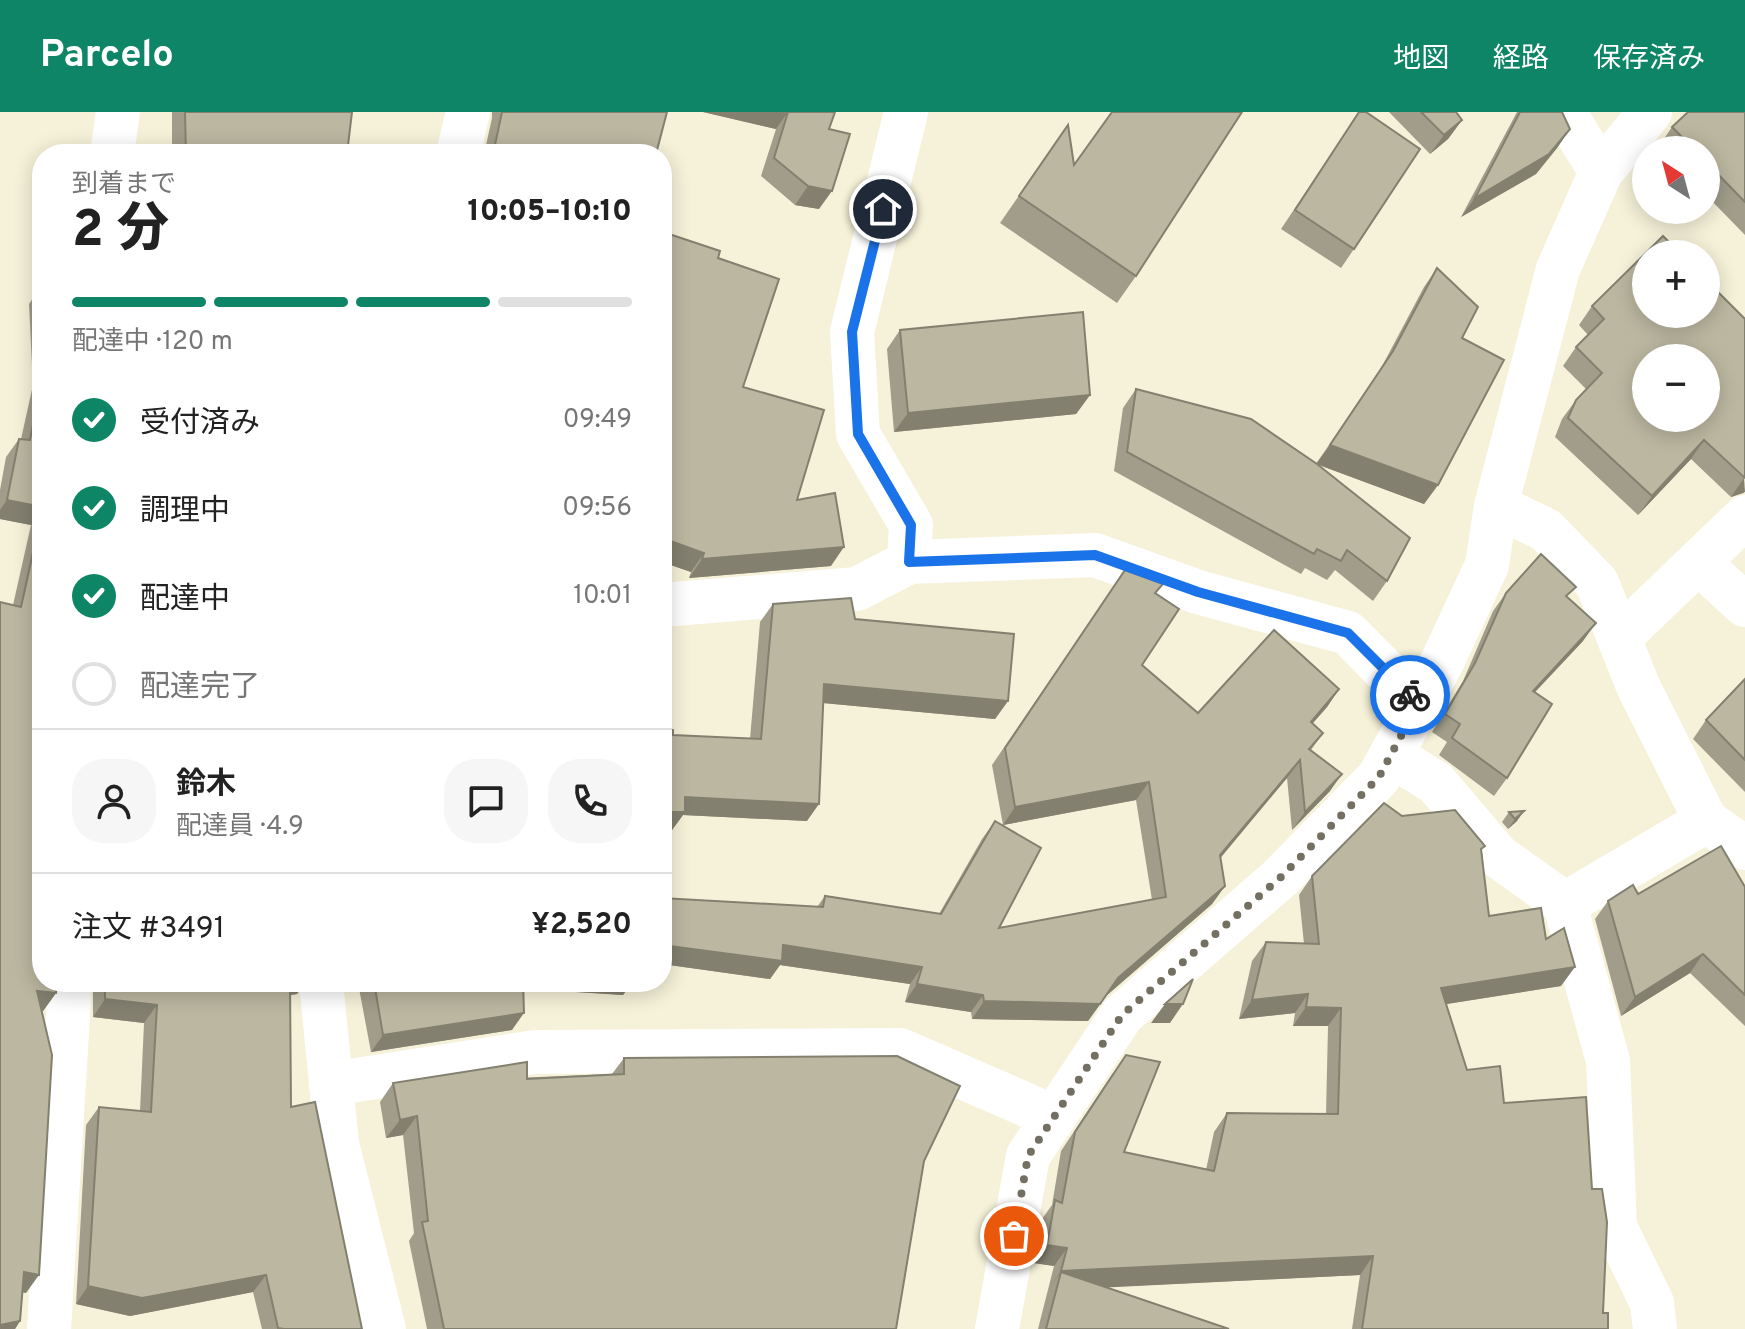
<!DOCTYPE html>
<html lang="ja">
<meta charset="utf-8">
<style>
:root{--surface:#fff;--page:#f6f6f6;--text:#222;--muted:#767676;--line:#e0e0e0;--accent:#0e8566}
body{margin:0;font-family:Overpass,"Noto Sans JP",sans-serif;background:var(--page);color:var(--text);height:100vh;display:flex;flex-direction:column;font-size:30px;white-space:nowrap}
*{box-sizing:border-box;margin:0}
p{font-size:26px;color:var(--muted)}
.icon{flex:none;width:44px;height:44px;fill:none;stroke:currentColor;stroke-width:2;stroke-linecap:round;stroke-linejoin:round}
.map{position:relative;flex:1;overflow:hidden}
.sheet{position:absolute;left:32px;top:32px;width:640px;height:848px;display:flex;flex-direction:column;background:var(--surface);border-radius:32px;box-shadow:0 4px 20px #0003}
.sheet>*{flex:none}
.needle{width:52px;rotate:324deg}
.controls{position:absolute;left:1632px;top:24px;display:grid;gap:16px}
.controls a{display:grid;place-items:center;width:88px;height:88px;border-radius:50%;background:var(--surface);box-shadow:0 4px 20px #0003;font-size:40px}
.pin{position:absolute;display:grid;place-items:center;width:68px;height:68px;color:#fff;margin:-34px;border:4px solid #fff;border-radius:50%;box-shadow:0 2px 8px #0007}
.courier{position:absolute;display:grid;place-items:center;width:80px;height:80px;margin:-40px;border:6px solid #1a73e8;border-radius:50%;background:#fff;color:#222;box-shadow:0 2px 10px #0007}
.headline em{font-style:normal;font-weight:800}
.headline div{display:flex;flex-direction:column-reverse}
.headline{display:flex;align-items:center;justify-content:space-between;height:136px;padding:0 40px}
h1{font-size:52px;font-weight:800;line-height:60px}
.bar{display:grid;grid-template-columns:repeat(4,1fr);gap:12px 8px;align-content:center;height:96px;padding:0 40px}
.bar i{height:10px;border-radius:6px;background:var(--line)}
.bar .current{background:var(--accent)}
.bar p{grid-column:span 4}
.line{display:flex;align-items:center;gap:20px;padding:0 40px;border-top:2px solid var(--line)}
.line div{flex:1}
.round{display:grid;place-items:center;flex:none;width:84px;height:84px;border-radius:32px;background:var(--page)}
ol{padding:0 40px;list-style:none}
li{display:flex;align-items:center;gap:24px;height:88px}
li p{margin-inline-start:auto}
li .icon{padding:8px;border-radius:50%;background:var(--accent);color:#fff;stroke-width:4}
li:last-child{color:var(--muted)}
li i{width:44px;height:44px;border:4px solid var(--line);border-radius:50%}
header{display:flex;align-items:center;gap:48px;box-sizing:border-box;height:112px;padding:0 40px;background:var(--accent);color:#fff}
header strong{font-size:38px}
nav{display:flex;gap:44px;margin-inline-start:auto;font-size:28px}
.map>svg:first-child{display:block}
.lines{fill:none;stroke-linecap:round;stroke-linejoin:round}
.minor{stroke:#fff;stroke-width:44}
.wall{fill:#a19d8a}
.shaded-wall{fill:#838070}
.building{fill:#bbb7a0;stroke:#838070;stroke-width:2;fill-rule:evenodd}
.done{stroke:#737061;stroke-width:8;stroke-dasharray:0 14.4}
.route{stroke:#1a73e8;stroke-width:10}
</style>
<header>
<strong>Parcelo</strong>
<nav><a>地図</a><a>経路</a><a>保存済み</a></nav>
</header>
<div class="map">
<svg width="1745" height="1217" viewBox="0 0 1745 1217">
<rect width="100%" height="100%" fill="#f6f2d9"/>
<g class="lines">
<g class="minor">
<polyline points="906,0 852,220 858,322 911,413 909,450"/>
<polyline points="1564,0 1601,60"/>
<polyline points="112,42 118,0"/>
<polyline points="458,42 468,0"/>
<polyline points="1496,394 1546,418 1597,471 1638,574 1706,709 1745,736"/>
<polyline points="1698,450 1745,493"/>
<polyline points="662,493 857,477 909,450 1095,443 1198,480 1348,521 1418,592"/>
<polyline points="1619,526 1745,405"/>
<polyline points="1391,643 1436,671 1498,744 1565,792 1608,949 1615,1115 1652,1191 1655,1217"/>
<polyline points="1565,792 1706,709"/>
<polyline points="321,870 337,1032 384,1217"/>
<polyline points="331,972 535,940 900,938 1054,1005"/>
<polyline points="49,1217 70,870"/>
<polyline points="997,1217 1028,1044 1122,903 1280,766 1379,665 1442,550 1487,453 1496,394 1558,157 1601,60 1650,0"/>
</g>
</g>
<g class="wall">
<polygon points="172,0 352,0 347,42 172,42"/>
<polygon points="492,0 667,0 656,42 484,42 492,6"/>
<polygon points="703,0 835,0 829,17 819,97 795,93 761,64 776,17"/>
<polygon points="1359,0 1354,137 1341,156 1281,117"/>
<polygon points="1389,0 1456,0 1462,8 1448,27 1430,42"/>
<polygon points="1517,0 1562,0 1570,17 1557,36 1536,62 1461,105"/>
<polygon points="1745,0 1745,123 1706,83 1706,38 1662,38 1659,34 1672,15"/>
<polygon points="1068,13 1074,53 1136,164 1117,191 1000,111"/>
<polygon points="662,118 718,146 743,275 797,388 831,454 689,466 691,460 662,450"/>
<polygon points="1437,156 1462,226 1438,373 1424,392 1317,352 1387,469 1373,489 1335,458 1327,468 1305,456 1301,462 1114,359 1123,296 1136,277 1316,352 1380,258 1424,175"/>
<polygon points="41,174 42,870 56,881 43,899 41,899 26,1181 23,1180 20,1209 15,1217 0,1217 13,493 31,413 0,407 0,378 6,345 19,327 21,327 33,273 29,192"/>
<polygon points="1592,194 1745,207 1744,381 1731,385 1691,347 1638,403 1555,325 1562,307 1576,288 1586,277 1563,254 1576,235 1588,223 1579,213"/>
<polygon points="900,218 1090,283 1076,302 894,320 887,237"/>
<polygon points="1125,458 1156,482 1142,553 1198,601 1339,577 1327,595 1312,612 1323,621 1311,638 1330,679 1292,718 1287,666 1220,745 1225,774 1212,792 1106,884 1088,909 972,907 971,900 905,890 910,872 780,853 770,867 662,852 662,786 817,795 825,784 939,802 982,727 995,709 999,816 1152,788 1136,688 1003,713 992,653"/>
<polygon points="1506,481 1568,486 1583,529 1535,580 1507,666 1494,684 1439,643 1447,630 1432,620 1463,569 1493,499"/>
<polygon points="773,492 855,507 1008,589 995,607 823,591 807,709 683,703 672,718 662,718 673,623 750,627 760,510"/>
<polygon points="1745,567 1745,680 1693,627 1706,608"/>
<polygon points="1509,700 1517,709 1508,717 1502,710"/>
<polygon points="1402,704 1482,739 1489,804 1546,827 1561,874 1446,892 1467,958 1504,991 1592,1077 1603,1201 1608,1217 1352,1217 1360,1163 1106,1175 1229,1217 1038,1217 1054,1154 1034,1151 1042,1107 1052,1093 1061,1039 1113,961 1124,1040 1206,1058 1214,1020 1227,1001 1326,1002 1328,914 1293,914 1295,901 1239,907 1252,849 1266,830 1304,832 1299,783 1312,764"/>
<polygon points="1745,775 1745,914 1690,861 1621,904 1595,807 1608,789"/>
<polygon points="93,870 305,870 297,882 290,883 291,995 362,1217 262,1217 253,1180 130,1204 76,1192 86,1013 99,995 140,999 144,911 93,905"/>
<polygon points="346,870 638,870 636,873 631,872 623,883 523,876 512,918 371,940 358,871 346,873"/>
<polygon points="624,946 924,1049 896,1217 427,1217 409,1129 414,1121 403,1023 386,1026 380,990 393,971 612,962"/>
</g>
<g class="shaded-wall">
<polygon points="703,0 788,0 776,17"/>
<polygon points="1462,8 1448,27 1430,42 1444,23"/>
<polygon points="1570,17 1557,36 1536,62 1461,105 1475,86"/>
<polygon points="808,74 832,79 819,97 795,93"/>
<polygon points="1090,283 1076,302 894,320 908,301"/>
<polygon points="1704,328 1691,347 1638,403 1652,384"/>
<polygon points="1330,333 1438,373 1424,392 1316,352"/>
<polygon points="1744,366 1745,380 1731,385"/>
<polygon points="7,388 42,395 42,397 31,413 0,407 0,398"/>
<polygon points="662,426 704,441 691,460 662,450"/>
<polygon points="844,435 831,454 689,466 702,447"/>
<polygon points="1596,511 1583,529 1520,596 1533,579"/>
<polygon points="824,572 1008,589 995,607 812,590"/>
<polygon points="1339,577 1327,595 1298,628 1311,610"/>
<polygon points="1300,648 1287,666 1208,761 1220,743"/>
<polygon points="1342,662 1330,679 1292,718 1305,700"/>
<polygon points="1149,670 1136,688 1003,713 1015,695"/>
<polygon points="685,685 819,692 807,709 683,703 672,718 662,718 662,700"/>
<polygon points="1524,699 1517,709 1508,717 1515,707"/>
<polygon points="1225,774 1212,792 1106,884 1088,909 972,907 984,889 1118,866"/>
<polygon points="662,833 783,833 922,855 910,872 780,853 770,867 662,852"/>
<polygon points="1703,842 1690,861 1621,904 1635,885"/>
<polygon points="1575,855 1561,874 1428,895 1441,876"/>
<polygon points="288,870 305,870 297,882 277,885"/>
<polygon points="349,870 359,870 358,871 346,873"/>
<polygon points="514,870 638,870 636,873 631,872 623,883 510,876"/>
<polygon points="917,872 983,883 971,900 905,890"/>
<polygon points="37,879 56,881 43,899 24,897"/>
<polygon points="1308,882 1295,901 1239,907 1252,888"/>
<polygon points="105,887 157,893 144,911 93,905"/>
<polygon points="1165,892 1183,892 1170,911 1151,911"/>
<polygon points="1306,895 1341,896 1328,914 1293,914"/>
<polygon points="524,901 512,918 371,940 383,923"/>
<polygon points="417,1004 403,1023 386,1026 400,1008"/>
<polygon points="1047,1133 1067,1136 1054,1154 1034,1151"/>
<polygon points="1373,1144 1360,1163 1056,1178 1061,1160 1048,1178 1061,1159"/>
<polygon points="24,1160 39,1163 26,1181 12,1178"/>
<polygon points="266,1163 253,1180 130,1204 76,1192 88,1174"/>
<polygon points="20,1209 15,1217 0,1217 0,1213"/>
</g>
<g class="building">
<polygon points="185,0 352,0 347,42 186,42"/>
<polygon points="502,0 667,0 656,42 493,42"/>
<polygon points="788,0 835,0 829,17 850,22 832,79 808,74 774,46"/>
<polygon points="1112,0 1242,0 1136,164 1019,84 1068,13 1074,53"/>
<polygon points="1359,0 1366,0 1420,37 1354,137 1295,98"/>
<polygon points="1421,0 1456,0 1462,8 1444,23"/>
<polygon points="1520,0 1562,0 1570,17 1549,42 1475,86"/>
<polygon points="1688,0 1745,0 1745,90 1706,50 1706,38 1695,38 1672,15"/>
<polygon points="662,118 672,123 720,139 718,146 779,167 743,275 824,298 797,388 835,381 844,435 702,447 704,441 662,426"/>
<path d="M1663,124L1681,142H1646V202H1706V168L1745,207V366L1704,328L1652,384L1568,306L1576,288L1602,261L1576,235L1604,207L1592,194ZM1646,246H1706V306H1646Z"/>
<polygon points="1437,156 1478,195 1462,226 1504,248 1438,373 1330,333 1393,239"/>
<polygon points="1083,200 1090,283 908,301 900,218"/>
<polygon points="42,269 42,395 7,388 19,327 30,328"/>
<polygon points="1136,277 1251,307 1317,352 1410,426 1387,469 1347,438 1341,449 1317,437 1314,442 1127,340"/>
<polygon points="42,400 42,870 57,870 56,881 37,879 52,943 39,1163 24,1160 20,1209 0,1213 0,490 21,495"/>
<polygon points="1541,442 1576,475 1566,484 1596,511 1533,579 1552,592 1507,666 1452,626 1460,612 1445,602 1475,551 1506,481"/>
<polygon points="1125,458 1163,472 1155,481 1179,497 1142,553 1198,601 1274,518 1339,577 1311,610 1323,621 1309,637 1342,662 1305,700 1300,648 1220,743 1225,774 1118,866 1100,892 984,889 983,883 917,872 922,855 783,833 782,849 662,833 662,786 823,795 825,784 941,802 995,709 1041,736 999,816 1166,785 1149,670 1015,695 1005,636"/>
<polygon points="851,486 855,507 1014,522 1008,589 824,572 819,692 685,685 685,700 662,700 662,619 673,618 673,623 761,627 773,492"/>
<polygon points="1745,567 1745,648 1706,608"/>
<polygon points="1384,691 1402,704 1455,698 1485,734 1481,737 1489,804 1541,796 1546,827 1564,816 1575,855 1441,876 1467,958 1500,954 1504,991 1586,985 1592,1077 1602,1077 1607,1110 1603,1201 1608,1201 1608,1217 1362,1217 1373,1144 1061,1159 1067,1136 1047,1133 1055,1088 1062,1091 1075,1020 1126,943 1160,950 1124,1040 1214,1059 1227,1001 1338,1002 1341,896 1306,895 1308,882 1252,888 1266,830 1319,832 1312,764"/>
<polygon points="1524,699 1515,707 1509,700"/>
<polygon points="1721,734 1745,775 1745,883 1703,842 1635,885 1608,789 1633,773 1638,782"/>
<polygon points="1193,867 1183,892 1165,892"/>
<polygon points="105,870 290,870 291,995 315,990 362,1217 284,1217 278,1216 266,1163 142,1186 88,1174 99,995 151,1000 157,893 105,887"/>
<polygon points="374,870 523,870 524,901 383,923"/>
<polygon points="897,944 960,974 924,1049 896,1217 444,1217 422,1110 428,1109 417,1004 400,1008 393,971 527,950 527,967 624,962 624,946"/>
<polygon points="1061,1160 1229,1217 1046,1217"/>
</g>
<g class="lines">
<polyline class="done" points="1014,1124 1028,1044 1122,903 1280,766 1379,665 1418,592 1410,583"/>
<polyline class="route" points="883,97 852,220 858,322 911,413 909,450 1095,443 1198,480 1348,521 1410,583"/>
</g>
</svg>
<div class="controls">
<a><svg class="needle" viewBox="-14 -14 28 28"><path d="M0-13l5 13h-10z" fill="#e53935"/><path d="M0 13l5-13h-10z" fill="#767676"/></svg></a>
<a>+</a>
<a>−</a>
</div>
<div class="pin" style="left:1014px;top:1124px;background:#ea580c"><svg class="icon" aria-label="bag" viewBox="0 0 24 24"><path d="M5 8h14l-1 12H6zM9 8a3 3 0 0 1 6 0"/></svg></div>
<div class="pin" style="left:883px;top:97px;background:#1f2937"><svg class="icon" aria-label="home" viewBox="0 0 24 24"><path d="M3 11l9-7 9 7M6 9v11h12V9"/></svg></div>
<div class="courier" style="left:1410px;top:583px"><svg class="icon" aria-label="bike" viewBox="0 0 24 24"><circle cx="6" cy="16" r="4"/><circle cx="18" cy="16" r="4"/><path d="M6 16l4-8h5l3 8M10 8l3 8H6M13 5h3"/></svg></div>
<section class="sheet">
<div class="headline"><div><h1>2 分</h1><p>到着まで</p></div><em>10:05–10:10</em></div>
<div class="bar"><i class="current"></i><i class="current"></i><i class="current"></i><i></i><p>配達中 · 120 m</p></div>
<ol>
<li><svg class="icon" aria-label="check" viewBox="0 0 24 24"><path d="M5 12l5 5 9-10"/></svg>受付済み<p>09:49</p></li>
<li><svg class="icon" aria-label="check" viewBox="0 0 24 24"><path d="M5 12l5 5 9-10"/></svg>調理中<p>09:56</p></li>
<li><svg class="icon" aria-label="check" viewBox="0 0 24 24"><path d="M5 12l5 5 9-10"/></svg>配達中<p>10:01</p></li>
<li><i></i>配達完了</li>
</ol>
<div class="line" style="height:144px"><a class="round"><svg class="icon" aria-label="person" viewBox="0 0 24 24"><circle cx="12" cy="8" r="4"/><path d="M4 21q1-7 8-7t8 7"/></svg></a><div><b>鈴木</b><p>配達員 · 4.9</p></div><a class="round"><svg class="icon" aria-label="chat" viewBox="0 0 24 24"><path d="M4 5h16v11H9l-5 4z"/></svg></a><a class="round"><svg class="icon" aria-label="phone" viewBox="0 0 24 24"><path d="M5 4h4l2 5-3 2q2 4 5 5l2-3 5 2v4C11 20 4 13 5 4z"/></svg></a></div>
<div class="line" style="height:104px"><div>注文 #3491</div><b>¥2,520</b></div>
</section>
</div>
